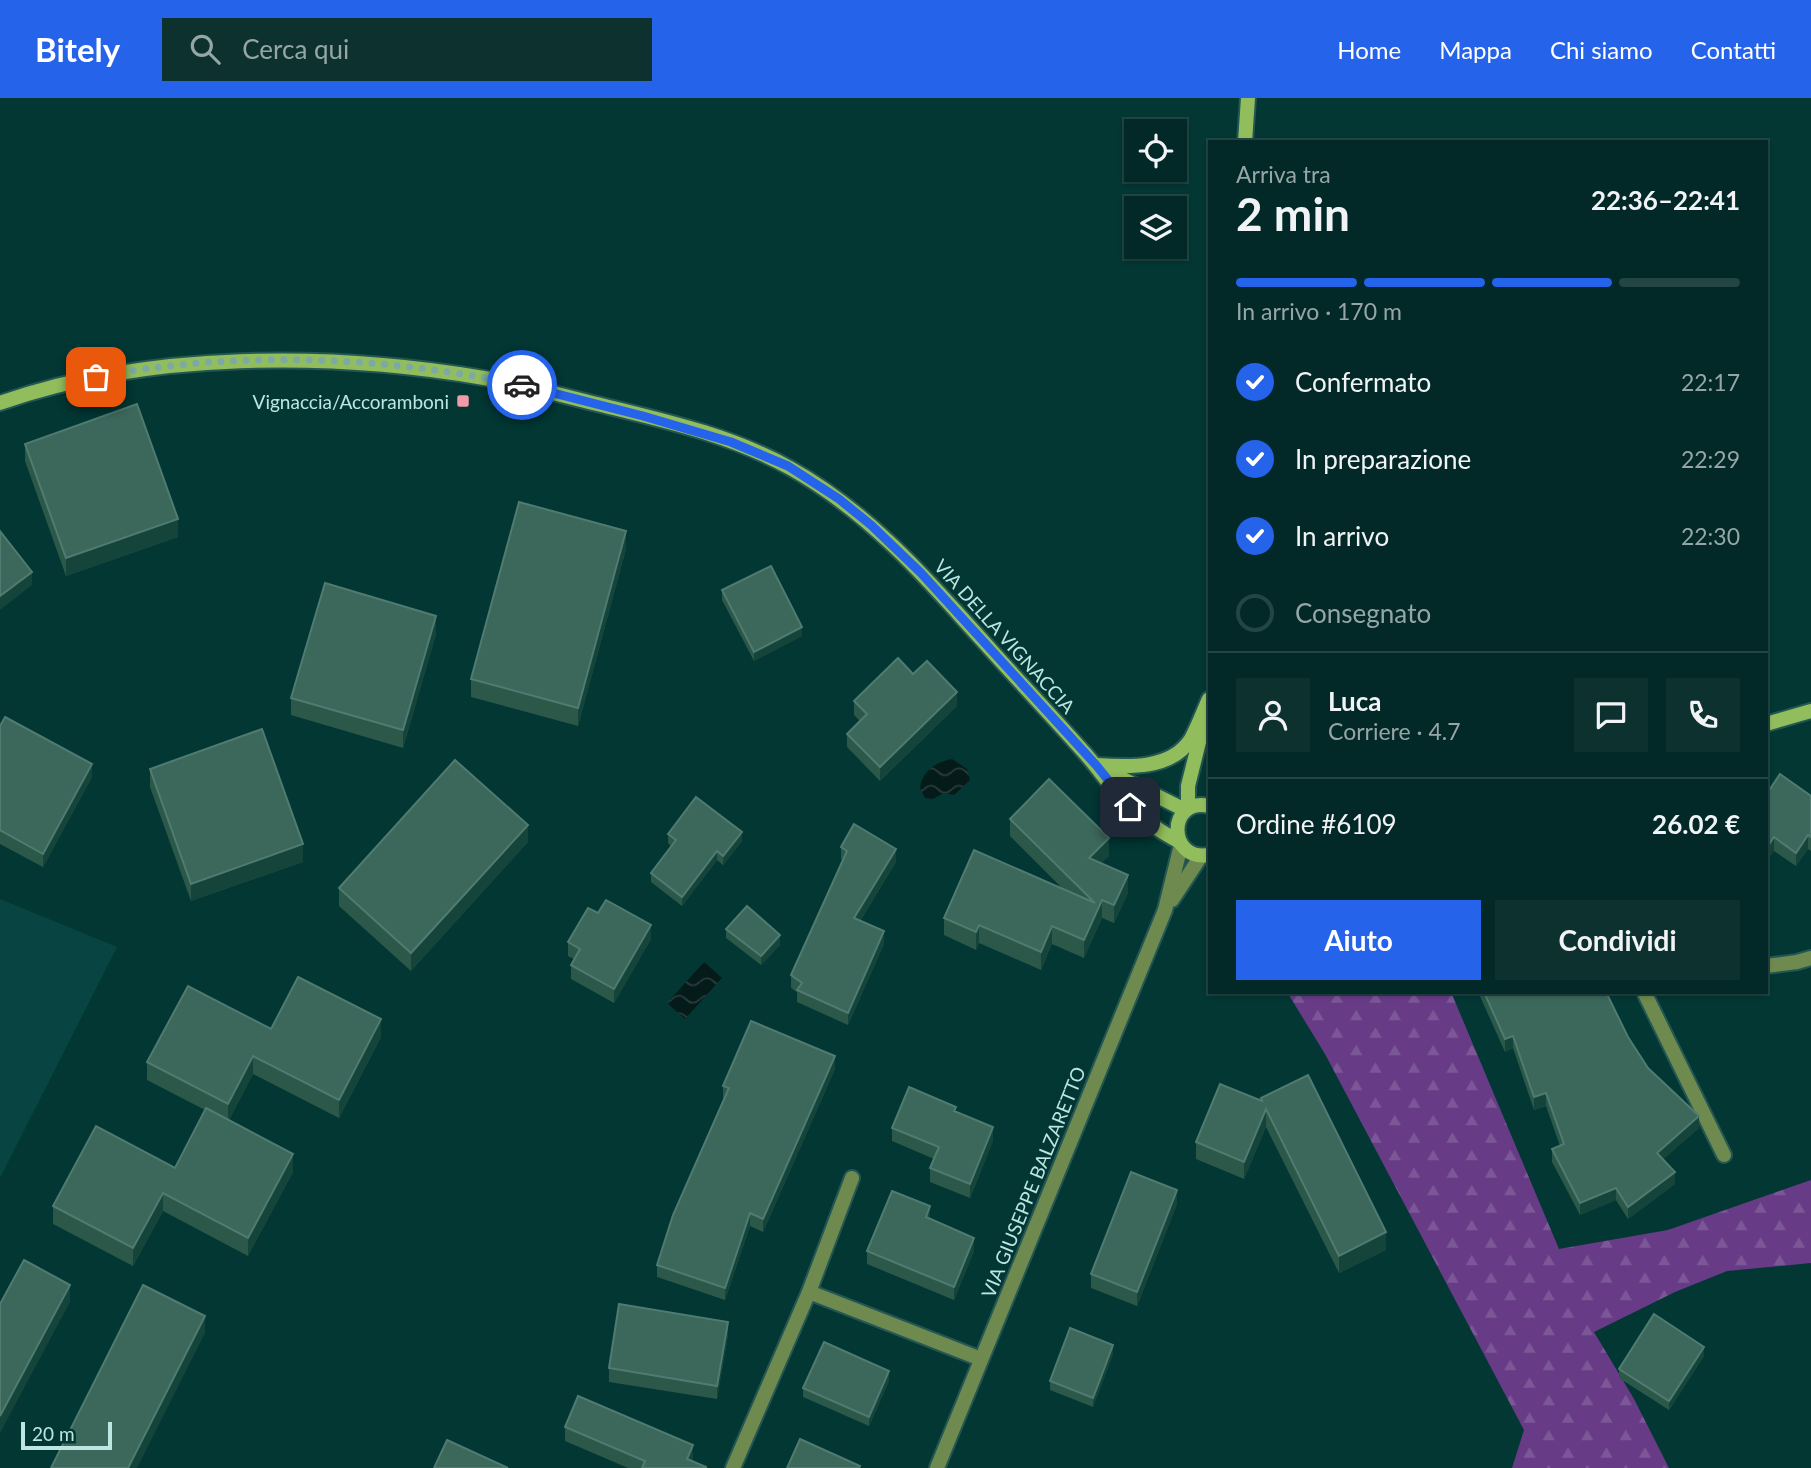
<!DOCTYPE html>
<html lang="it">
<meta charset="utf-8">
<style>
:root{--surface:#022927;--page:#0c312f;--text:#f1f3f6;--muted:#96a6a7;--line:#234544;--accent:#2563eb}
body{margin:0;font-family:Lato,sans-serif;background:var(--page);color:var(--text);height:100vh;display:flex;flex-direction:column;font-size:26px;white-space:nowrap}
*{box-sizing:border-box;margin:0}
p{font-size:23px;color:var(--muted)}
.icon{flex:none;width:38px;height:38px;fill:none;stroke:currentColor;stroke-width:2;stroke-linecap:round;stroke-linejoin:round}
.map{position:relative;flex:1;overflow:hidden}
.details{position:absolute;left:1208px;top:42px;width:560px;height:854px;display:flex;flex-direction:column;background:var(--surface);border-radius:0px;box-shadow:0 2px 5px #0004,0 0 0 2px var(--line)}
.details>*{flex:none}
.fabs{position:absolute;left:1124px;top:21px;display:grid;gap:14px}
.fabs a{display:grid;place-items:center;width:63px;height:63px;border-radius:0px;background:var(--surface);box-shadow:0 2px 5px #0004,0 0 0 2px var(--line);font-size:35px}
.scale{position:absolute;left:21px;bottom:18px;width:91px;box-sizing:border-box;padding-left:7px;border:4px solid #bde6e2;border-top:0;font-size:19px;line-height:24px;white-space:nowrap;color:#bde6e2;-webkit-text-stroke:5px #023734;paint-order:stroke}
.pin{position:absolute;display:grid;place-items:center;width:60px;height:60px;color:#fff;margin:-30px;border-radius:14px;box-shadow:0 4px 10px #0006}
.courier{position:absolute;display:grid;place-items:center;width:70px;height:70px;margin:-35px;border:5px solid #2563eb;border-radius:50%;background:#fff;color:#222;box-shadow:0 2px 9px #0007}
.head em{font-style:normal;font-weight:700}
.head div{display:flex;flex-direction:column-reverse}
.head{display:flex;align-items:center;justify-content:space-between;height:119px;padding:0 28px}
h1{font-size:46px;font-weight:700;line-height:52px}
.bar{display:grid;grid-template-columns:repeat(4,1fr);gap:10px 7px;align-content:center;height:84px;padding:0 28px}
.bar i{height:9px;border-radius:5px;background:var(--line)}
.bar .on{background:var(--accent)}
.bar p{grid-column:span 4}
.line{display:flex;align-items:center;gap:18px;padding:0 28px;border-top:2px solid var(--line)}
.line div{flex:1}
.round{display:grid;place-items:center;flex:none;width:74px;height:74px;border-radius:0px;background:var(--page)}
ol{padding:0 28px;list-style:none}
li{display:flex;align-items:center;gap:21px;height:77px}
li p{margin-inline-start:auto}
li .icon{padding:7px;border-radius:50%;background:var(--accent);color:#fff;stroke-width:4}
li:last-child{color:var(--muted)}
li i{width:38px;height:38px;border:4px solid var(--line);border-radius:50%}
.button{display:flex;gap:14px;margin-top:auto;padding:14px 28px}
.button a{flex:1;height:80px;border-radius:0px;background:var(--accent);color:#fff;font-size:28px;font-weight:700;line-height:80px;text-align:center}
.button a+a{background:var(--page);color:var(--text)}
header{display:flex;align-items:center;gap:42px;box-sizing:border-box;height:98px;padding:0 35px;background:var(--accent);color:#fff}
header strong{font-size:33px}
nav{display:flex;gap:38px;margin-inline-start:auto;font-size:24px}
.search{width:490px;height:63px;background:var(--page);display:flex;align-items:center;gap:18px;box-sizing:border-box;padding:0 24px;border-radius:0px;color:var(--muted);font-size:26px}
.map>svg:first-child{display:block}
.built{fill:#084542}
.forest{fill:url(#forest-firs)}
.water{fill:url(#water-waves)}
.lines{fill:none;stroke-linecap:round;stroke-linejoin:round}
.lane-casing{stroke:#245653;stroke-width:18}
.street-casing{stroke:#245653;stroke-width:18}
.secondary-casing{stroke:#245653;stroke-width:18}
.lane{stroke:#6e8a4f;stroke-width:14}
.street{stroke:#6e8a4f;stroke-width:14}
.secondary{stroke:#91bd5c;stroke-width:14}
.wall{fill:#2c584a}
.shaded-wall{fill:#15443b}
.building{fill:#3c675b;stroke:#507b70;stroke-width:2}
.done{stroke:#7ca9a5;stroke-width:7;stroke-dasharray:0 12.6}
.route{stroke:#2563eb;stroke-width:9}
.poi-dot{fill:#f39aa8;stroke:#023734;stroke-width:2.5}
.labels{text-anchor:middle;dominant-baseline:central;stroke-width:5;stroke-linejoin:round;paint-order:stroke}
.poi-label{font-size:19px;fill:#bde6e2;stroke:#023734;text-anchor:end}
.street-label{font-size:19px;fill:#bde6e2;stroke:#023734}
</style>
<header>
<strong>Bitely</strong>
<div class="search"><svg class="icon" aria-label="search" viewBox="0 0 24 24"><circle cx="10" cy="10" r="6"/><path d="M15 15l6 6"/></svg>Cerca qui</div>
<nav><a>Home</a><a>Mappa</a><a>Chi siamo</a><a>Contatti</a></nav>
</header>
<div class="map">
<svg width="1811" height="1370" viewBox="0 0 1811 1370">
<defs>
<pattern id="forest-firs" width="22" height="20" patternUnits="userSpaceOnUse" patternTransform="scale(1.75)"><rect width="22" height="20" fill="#683b87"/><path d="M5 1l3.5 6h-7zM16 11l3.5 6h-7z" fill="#7c5798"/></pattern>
<pattern id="water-waves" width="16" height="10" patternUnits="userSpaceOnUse" patternTransform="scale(1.75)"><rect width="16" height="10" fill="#051b19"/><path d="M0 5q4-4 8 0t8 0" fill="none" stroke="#283c3a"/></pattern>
</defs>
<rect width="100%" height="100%" fill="#023734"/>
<polygon class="built" points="0,801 117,849 0,1080"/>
<polygon class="forest" points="1287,894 1451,894 1559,1151 1668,1132 1811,1082 1811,1165 1727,1173 1675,1194 1594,1234 1634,1301 1669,1370 1512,1370 1524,1332 1325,956"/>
<g class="water">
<path d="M952,661L967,671L970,682L954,697L944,695L933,701L925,700L920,690C922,673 936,664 952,661Z"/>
<polygon points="704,864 722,880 685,921 667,905"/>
</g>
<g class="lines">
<g class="lane-casing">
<g id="lane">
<polyline points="1766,868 1797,864 1811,860"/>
<polyline points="1644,894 1724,1057"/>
</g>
</g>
<g class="street-casing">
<g id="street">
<polyline points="1172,802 1201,758"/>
<polyline points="809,1194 981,1261"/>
<polyline points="733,1370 809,1194 852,1080"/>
<polyline points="937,1370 1165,812 1181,747"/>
</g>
</g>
<g class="secondary-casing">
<g id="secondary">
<polyline points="1245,44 1248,0"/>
<path d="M0,305C146,253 333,254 484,280C522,286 559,297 597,306C662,322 731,337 790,370C826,390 858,415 888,443C922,474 951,508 982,542C1015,579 1049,615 1082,652C1096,667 1107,684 1121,700C1137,718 1159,733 1180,744"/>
<polyline points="1766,626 1811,613"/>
<path d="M1096,667C1128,669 1171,672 1191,641C1198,628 1203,614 1209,601"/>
<polyline points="1103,671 1185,712"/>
<path d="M1209,708C1167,699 1167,764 1209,757"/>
<polyline points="1188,710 1188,688 1202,632"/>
</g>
</g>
<use href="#lane" class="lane"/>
<use href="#street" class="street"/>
<use href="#secondary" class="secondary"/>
</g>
<g class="wall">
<polygon points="25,346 178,439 66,478 25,363"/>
<polygon points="626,451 578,628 471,599 471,581"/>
<polygon points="722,492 802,538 754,563 722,502"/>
<polygon points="436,536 403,650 291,617 291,600"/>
<polygon points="913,576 957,608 880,683 847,649 847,636 860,623 854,617 854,603"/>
<polygon points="0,628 92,679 43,769 0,746"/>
<polygon points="150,671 303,764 191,803 150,689"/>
<polygon points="1766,697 1811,698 1811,753 1808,751 1796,768 1774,753"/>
<polygon points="1010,721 1109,758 1101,765 1128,795 1114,825 1102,820 1084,860 1052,846 1041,872 979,845 976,852 944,837 944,820 1063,791 1010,738"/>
<polygon points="668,736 742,743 723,767 717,762 682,808 651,784 651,775 671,748 668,745"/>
<polygon points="528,744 411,873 339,808 339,790"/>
<polygon points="841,749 896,764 860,823 884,846 848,927 797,904 797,894 791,890 791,877 843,762 841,761"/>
<polygon points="726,831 780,847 761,867 726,840"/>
<polygon points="651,841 614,905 571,881 571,867 574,861 568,858 568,844"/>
<polygon points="1476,894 1606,894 1628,939 1648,970 1699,1030 1663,1061 1675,1086 1628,1121 1616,1102 1580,1117 1552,1064 1552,1051 1560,1048 1546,1008 1534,1012 1513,950 1505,954 1479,896 1477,897"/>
<polygon points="381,939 339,1020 253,976 229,1022 293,1074 248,1158 163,1113 133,1168 53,1126 53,1108 175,1070 205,1012 147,982 147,964"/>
<polygon points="835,971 763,1134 750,1128 725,1202 657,1179 657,1167 724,1001 723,1001 723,988"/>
<polygon points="1261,1000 1386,1152 1339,1175 1266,1029 1244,1081 1196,1061 1196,1044 1261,1002"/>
<polygon points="956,1013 993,1043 970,1100 930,1084 930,1070 934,1061 892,1043 892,1030"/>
<polygon points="1177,1106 1137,1208 1091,1190 1091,1176"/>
<polygon points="930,1121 974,1153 954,1202 867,1166 867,1153"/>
<polygon points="728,1237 717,1301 609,1284 609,1270"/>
<polygon points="1113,1256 1093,1309 1050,1292 1050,1283"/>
<polygon points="1704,1258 1669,1312 1619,1280 1619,1271"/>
<polygon points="889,1283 869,1328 803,1299 803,1290"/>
<polygon points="565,1329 693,1360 692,1363 706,1370 628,1370 565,1343"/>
</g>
<g class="shaded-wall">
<polygon points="178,421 178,439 66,478 66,460"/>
<polygon points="626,433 626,451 578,628 578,610"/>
<polygon points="32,474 32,487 0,512 0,498"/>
<polygon points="436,518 436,536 403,650 403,632"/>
<polygon points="802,529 802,538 754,563 754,554"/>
<polygon points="957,594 957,608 880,683 880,669"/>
<polygon points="92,666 92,679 43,769 43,756"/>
<polygon points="528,727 528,744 411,873 411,855"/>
<polygon points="742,734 742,743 723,767 723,758"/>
<polygon points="1808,737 1808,751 1796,768 1796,755"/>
<polygon points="1774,739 1774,753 1766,764 1766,751"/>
<polygon points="1109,740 1109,758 1089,777 1089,760"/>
<polygon points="303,746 303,764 191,803 191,786"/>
<polygon points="896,751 896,764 854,832 854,820"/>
<polygon points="717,753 717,762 682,808 682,799"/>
<polygon points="1128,777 1128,795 1114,825 1114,807"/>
<polygon points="1102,802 1102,820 1084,860 1084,842"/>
<polygon points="651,827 651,841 614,905 614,891"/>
<polygon points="979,827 979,845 976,852 976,834"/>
<polygon points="1052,828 1052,846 1041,872 1041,854"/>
<polygon points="884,833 884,846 848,927 848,915"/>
<polygon points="780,837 780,847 761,867 761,858"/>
<polygon points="381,921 381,939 339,1020 339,1002"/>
<polygon points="1513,938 1513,950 1505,954 1505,941"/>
<polygon points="253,958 253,976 228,1024 228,1006"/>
<polygon points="835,958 835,971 763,1134 763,1121"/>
<polygon points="1546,995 1546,1008 1534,1012 1534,999"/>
<polygon points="1266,1011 1266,1029 1244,1081 1244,1064"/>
<polygon points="1699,1018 1699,1030 1657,1067 1657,1055"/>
<polygon points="993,1029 993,1043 970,1100 970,1086"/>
<polygon points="293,1056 293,1074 248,1158 248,1140"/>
<polygon points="1675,1074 1675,1086 1628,1121 1628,1109"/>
<polygon points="1616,1090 1616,1102 1580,1117 1580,1105"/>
<polygon points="1177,1092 1177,1106 1137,1208 1137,1194"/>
<polygon points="163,1095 163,1113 133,1168 133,1150"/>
<polygon points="930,1108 930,1122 926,1119"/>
<polygon points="750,1115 750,1128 725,1202 725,1190"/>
<polygon points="1386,1134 1386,1152 1339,1175 1339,1158"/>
<polygon points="974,1140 974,1153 954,1202 954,1189"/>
<polygon points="70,1187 70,1204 0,1335 0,1318"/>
<polygon points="205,1218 205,1235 137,1370 128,1370"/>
<polygon points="728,1224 728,1237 717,1301 717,1288"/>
<polygon points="1113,1247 1113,1256 1093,1309 1093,1300"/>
<polygon points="1704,1249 1704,1258 1669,1312 1669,1303"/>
<polygon points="889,1273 889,1283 869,1328 869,1319"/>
<polygon points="693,1347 693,1360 689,1370 687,1361"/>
</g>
<g class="building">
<polygon points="137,306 178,421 66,460 25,346"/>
<polygon points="519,404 626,433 578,610 471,581"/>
<polygon points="0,433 32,474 0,498"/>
<polygon points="771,468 802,529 754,554 722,492"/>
<polygon points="325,485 436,518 403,632 291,600"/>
<polygon points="898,560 913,576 927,563 957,594 880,669 847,636 867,616 854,603"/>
<polygon points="5,619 92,666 43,756 0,732 0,628"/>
<polygon points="262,631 303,746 191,786 150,671"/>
<polygon points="455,662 528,727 411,855 339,790"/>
<polygon points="1780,676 1811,698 1811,739 1808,737 1796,755 1774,739 1766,751 1766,697"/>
<polygon points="1049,681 1109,740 1089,760 1128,777 1114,807 1102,802 1084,842 1052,828 1041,854 979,827 976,834 944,820 974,752 1095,805 1010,721"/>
<polygon points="696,699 742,734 723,758 717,753 682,799 651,775 676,742 668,736"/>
<polygon points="854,726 896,751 854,820 884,833 848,915 797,892 802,885 791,877 847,753 841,749"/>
<polygon points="606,802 651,827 614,891 571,867 580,851 568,844 588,810 598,815"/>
<polygon points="747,808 780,837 761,858 726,831"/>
<polygon points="298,879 381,921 339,1002 253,958 228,1006 147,964 188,888 271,931"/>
<polygon points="1484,894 1606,894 1628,939 1648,970 1699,1018 1657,1055 1675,1074 1628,1109 1616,1090 1580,1105 1552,1051 1564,1046 1546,995 1534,999 1513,938 1505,941"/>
<polygon points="751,923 835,958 763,1121 750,1115 725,1190 657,1167 673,1117 729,990 723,988"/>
<polygon points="1308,977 1386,1134 1339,1158 1266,1011 1244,1064 1196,1044 1220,986 1262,1003 1261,1000"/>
<polygon points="909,989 956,1009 954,1013 993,1029 970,1086 930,1070 939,1049 892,1030"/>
<polygon points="206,1010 293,1056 248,1140 163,1095 133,1150 53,1108 96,1028 175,1070"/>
<polygon points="1131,1074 1177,1092 1137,1194 1091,1176"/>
<polygon points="892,1093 930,1108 926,1119 974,1140 954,1189 867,1153"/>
<polygon points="24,1162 70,1187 0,1318 0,1206"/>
<polygon points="143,1187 205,1218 128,1370 51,1370"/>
<polygon points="619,1206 728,1224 717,1288 609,1270"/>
<polygon points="1654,1216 1704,1249 1669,1303 1619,1271"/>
<polygon points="1070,1230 1113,1247 1093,1300 1050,1283"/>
<polygon points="824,1244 889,1273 869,1319 803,1290"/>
<polygon points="578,1298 693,1347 687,1361 706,1369 706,1370 642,1370 645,1363 565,1329"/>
<polygon points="800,1341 860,1368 859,1370 787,1370"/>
<polygon points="447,1342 508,1370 434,1370"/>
</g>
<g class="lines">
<path class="done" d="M96,279C236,252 383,258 522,287"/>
<polyline class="route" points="522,287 643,318 731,344 788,368 839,401 871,427 921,475 1096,667 1130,709"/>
</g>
<rect class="poi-dot" x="456" y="296" width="14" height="14" rx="3.5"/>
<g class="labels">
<g class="poi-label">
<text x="449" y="303">Vignaccia/Accoramboni</text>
</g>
<g class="street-label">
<text transform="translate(1005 538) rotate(48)">VIA DELLA VIGNACCIA</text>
<text transform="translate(1033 1084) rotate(-68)">VIA GIUSEPPE BALZARETTO</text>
</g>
</g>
</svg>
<div class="fabs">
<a><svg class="icon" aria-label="locate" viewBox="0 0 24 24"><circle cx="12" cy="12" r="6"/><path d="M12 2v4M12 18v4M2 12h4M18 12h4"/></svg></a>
<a><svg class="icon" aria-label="layers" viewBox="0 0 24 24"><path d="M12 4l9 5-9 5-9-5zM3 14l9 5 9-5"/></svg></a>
</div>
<div class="scale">20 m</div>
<div class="pin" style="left:96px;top:279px;background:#ea580c"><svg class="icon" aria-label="bag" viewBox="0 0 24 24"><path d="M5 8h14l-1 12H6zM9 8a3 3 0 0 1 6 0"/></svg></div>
<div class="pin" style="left:1130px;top:709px;background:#1f2937"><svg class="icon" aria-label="home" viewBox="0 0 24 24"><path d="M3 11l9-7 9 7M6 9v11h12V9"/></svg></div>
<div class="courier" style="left:522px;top:287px"><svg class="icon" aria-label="car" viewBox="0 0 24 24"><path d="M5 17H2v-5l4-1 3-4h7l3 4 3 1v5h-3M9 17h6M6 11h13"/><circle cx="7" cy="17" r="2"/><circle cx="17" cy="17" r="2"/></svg></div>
<section class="details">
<div class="head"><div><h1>2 min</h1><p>Arriva tra</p></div><em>22:36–22:41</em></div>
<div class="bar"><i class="on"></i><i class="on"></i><i class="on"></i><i></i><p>In arrivo · 170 m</p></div>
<ol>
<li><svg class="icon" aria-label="check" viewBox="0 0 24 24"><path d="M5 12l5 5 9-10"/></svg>Confermato<p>22:17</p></li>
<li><svg class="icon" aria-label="check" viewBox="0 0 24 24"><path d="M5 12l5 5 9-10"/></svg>In preparazione<p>22:29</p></li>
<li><svg class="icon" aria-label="check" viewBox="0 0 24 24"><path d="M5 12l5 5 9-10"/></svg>In arrivo<p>22:30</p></li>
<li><i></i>Consegnato</li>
</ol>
<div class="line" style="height:126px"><a class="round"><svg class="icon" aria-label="person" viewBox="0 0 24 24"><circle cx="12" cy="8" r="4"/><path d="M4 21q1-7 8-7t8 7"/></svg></a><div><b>Luca</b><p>Corriere · 4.7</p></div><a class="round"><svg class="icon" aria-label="chat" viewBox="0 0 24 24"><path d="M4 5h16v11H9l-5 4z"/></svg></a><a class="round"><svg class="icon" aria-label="phone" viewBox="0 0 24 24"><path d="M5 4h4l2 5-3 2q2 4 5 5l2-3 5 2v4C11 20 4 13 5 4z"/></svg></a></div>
<div class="line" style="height:91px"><div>Ordine #6109</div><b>26.02 €</b></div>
<div class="button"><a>Aiuto</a><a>Condividi</a></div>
</section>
</div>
